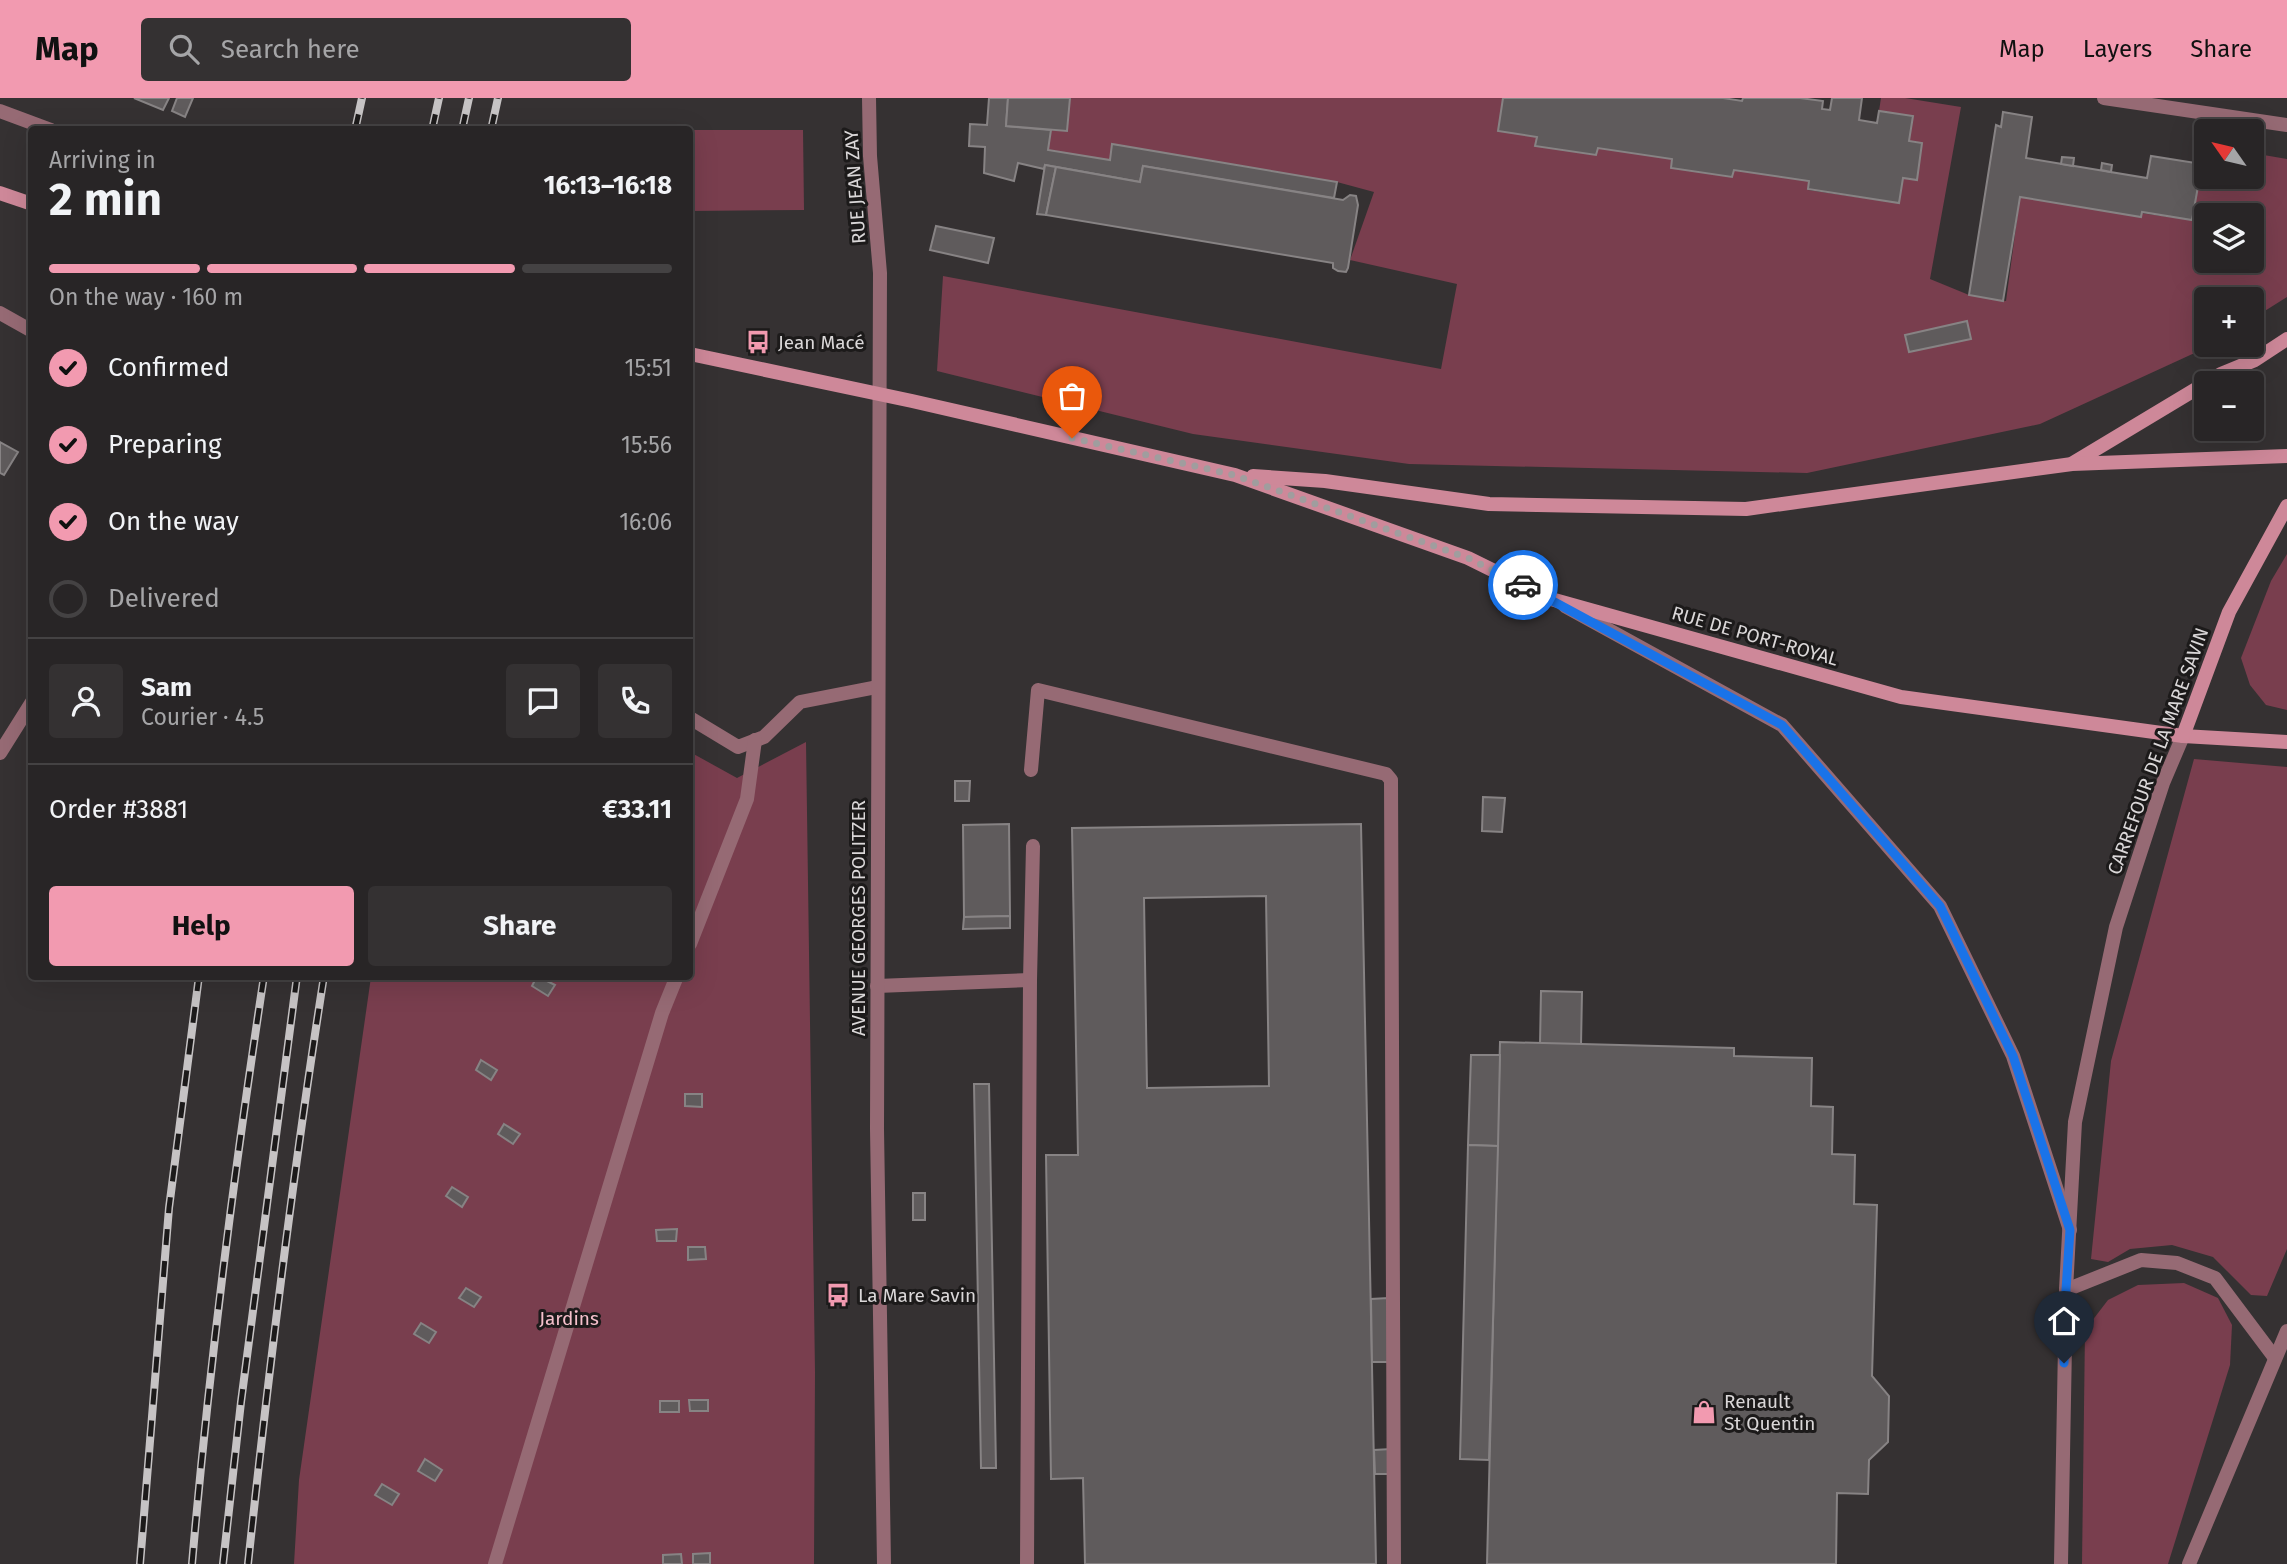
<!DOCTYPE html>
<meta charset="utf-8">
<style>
:root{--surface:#282526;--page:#343132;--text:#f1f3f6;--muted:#a5a5a7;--line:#444243;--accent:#f29ab0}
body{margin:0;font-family:"Fira Sans",sans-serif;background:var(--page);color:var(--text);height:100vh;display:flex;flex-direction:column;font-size:26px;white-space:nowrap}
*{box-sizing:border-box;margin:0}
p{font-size:23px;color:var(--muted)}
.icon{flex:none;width:38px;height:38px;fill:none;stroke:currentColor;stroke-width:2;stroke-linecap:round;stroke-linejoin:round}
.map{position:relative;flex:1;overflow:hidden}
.sheet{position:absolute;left:28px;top:28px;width:665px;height:854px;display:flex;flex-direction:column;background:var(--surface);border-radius:7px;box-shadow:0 7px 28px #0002,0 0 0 2px var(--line)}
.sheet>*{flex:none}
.needle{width:46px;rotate:304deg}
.controls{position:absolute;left:2194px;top:21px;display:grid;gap:14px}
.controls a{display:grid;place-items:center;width:70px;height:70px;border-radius:7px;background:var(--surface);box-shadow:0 7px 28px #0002,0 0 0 2px var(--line);font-size:35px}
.pin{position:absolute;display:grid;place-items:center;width:60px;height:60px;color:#fff;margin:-72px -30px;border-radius:50% 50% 50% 0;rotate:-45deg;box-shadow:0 0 7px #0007}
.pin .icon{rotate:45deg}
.courier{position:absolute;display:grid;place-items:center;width:70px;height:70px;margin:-35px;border:5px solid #1a73e8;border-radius:50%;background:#fff;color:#222;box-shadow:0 2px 9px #0007}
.summary em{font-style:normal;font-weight:700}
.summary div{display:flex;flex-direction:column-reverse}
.summary{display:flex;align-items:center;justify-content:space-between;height:119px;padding:0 21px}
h1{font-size:46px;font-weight:700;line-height:52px}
.bar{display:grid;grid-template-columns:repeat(4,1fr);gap:10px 7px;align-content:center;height:84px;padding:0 21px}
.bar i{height:9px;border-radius:5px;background:var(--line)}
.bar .on{background:var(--accent)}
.bar p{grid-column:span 4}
.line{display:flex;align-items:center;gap:18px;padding:0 21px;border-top:2px solid var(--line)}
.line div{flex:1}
.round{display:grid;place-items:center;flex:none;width:74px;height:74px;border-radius:7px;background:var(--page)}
ol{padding:0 21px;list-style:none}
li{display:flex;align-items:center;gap:21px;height:77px}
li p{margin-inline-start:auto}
li .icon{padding:7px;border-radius:50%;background:var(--accent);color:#111;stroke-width:4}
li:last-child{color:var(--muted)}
li i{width:38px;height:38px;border:4px solid var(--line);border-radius:50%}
.button{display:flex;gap:14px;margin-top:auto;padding:14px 21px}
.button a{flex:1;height:80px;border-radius:7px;background:var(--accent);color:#111;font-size:28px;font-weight:700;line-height:80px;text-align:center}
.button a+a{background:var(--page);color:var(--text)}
header{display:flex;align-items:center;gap:42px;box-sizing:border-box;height:98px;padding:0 35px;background:var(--accent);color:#111}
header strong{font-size:33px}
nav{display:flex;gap:38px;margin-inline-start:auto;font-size:24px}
.search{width:490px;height:63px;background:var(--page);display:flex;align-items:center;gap:18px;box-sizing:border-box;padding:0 24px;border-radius:7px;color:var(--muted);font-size:26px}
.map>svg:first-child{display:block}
.green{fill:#793e4e;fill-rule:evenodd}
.building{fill:#5f5b5c;stroke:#878384;stroke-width:2;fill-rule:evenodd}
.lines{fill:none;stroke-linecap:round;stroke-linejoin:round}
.service{stroke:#966a74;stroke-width:14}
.minor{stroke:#966a74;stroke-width:14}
.tertiary{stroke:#966a74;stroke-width:14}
.secondary{stroke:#ce8899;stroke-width:14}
.rail-casing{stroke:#c6c3c4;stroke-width:8}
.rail{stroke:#1c1a1a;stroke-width:5;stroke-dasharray:16;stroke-linecap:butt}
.done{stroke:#a09d9e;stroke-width:7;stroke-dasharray:0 12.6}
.route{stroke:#1a73e8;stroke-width:9}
.labels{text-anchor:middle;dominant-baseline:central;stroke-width:6;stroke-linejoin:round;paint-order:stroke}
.street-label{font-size:19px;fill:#dad7d8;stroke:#1c1a1a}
.poi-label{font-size:19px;fill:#dad7d8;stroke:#1c1a1a;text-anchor:start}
.park-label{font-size:19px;fill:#f6c0cc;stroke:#1c1a1a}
</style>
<header>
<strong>Map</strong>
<div class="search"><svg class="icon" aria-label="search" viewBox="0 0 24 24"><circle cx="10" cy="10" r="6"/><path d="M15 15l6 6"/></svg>Search here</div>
<nav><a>Map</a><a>Layers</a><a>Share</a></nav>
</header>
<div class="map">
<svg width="2287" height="1466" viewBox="0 0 2287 1466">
<rect width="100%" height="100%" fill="#353132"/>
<g class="green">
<path d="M1070,0H1503L1498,33L1537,39L1535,47L1596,57L1598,50L1672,61V70L1732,79L1734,72L1809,83L1808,92L1898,105L1903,80L1917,82L1922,45L1909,43L1879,13L1881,0H1905L1961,9L1930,181L1969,197L2006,203L2020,99L2192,122L2204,48L2207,49V79H2252V55L2287,61V199L2252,221V201H2207V247H2212L2040,326L1807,375L1409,366L1193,336L937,273L943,178L1441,271L1457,186L1350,162L1374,94L1337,84L1113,46L1110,62L1048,52L1051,32L1067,33ZM2207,117H2252V163H2207Z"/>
<polygon points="690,32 803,32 804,112 690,113"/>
<polygon points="2287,456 2287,612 2266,607 2250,587 2241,560 2271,483"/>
<polygon points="806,644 815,1274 814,1466 294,1466 299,1382 371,879 690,878 690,654 737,680"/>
<polygon points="2194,661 2287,669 2287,1151 2267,1198 2251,1197 2213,1159 2172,1147 2130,1151 2108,1164 2091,1161 2111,963"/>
<polygon points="2184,1185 2218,1200 2232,1227 2230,1267 2168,1466 2082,1466 2085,1232 2108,1202 2138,1187"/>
</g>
<g class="building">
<polygon points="134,0 169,0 163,12"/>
<polygon points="177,0 193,0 185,19 172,13"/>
<polygon points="989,0 1008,0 1006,28 1051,32 1048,52 1110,62 1112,46 1337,84 1334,100 1143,68 1140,84 1045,67 1044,71 1018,65 1014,83 984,75 985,49 969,48 970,26 987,27"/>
<polygon points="1008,0 1070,0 1067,33 1006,28"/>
<polygon points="1503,0 1723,0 1742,3 1743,0 1800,0 1823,3 1822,11 1830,12 1832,0 1862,0 1859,22 1877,25 1879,13 1913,18 1909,43 1922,45 1917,82 1903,80 1899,105 1808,91 1809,83 1734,72 1732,79 1671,70 1672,61 1598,50 1596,57 1535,48 1537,39 1498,33"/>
<polygon points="2003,14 2032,19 2026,60 2147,80 2151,58 2202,66 2192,122 2142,114 2141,119 2020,99 2003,203 1969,197 1996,27 2001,29"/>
<polygon points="2062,59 2074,60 2073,68 2061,66"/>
<polygon points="2102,65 2112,67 2111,74 2101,72"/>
<polygon points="1045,67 1056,69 1046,117 1037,116"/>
<polygon points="1143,68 1343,102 1350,97 1356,98 1358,107 1348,170 1346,174 1338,173 1333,170 1333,165 1046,117 1056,69 1140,84"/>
<polygon points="936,128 994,140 988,165 930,152"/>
<polygon points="1967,223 1971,241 1909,254 1905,237"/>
<polygon points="0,344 18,354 4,377 0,375"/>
<polygon points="955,683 970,683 969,703 955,703"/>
<polygon points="1483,699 1505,700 1502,734 1482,733"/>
<polygon points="1009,726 1010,818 964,819 963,727"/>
<path d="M1361,726L1376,1466H1085L1083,1380L1051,1381L1046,1057H1078L1072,730ZM1266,798L1269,988L1147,990L1144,800Z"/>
<polygon points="1010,818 1010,830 963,831 964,819"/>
<polygon points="537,878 555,887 548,898 532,888"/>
<polygon points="1541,893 1582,894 1581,947 1540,946"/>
<polygon points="1500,944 1734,950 1734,958 1812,960 1811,1008 1833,1009 1832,1056 1855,1057 1854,1106 1877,1107 1872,1278 1889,1298 1888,1344 1869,1362 1868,1396 1837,1395 1836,1466 1487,1466"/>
<polygon points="1471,957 1500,957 1498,1048 1468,1047"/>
<polygon points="481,962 497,972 491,982 476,972"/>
<polygon points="974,986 989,986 996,1370 981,1370"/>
<polygon points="685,996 702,996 702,1009 685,1008"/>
<polygon points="504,1026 520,1036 513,1046 498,1036"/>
<polygon points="1468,1047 1498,1048 1489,1362 1460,1361"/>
<polygon points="452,1089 468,1099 462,1109 446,1098"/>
<rect x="913" y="1095" width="12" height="27"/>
<polygon points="677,1131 676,1143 657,1143 656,1132"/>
<polygon points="688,1149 705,1149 706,1161 688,1162"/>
<polygon points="466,1190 481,1199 474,1209 459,1200"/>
<polygon points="1388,1200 1390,1264 1372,1264 1371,1201"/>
<polygon points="421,1225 436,1234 429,1245 414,1236"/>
<polygon points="689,1302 708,1302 708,1313 690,1313"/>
<rect x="660" y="1303" width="19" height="11"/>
<polygon points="1391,1351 1391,1376 1375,1376 1374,1352"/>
<polygon points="425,1361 442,1372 435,1383 418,1373"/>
<polygon points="382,1386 399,1396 392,1407 375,1397"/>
<polygon points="710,1455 710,1466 693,1466 693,1456"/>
<polygon points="681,1456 682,1466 663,1466 663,1457"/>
</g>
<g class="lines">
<g class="service">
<polyline points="0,215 32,233"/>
<polyline points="690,620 738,649 764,639 800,604 877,589"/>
<polyline points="0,655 32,604"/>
<polyline points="1031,672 1038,592 1386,676 1391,682 1394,1466"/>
<polyline points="690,846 747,701 755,642"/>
<polyline points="877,888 1030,882"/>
<polyline points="495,1466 662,915 677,878"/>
<polyline points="1027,1466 1030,882 1033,748"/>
</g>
<g class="minor">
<polyline points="2104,0 2287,27"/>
<polyline points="0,13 51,32"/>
</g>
<g class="tertiary">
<polyline points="869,0 870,58 880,175 877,1031 884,1466"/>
<polyline points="1565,508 1782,627 1940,808 2013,958 2070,1132"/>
<polyline points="2066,1192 2141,1162 2177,1165 2215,1180 2275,1260"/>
<polyline points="2061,1466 2066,1192 2075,1024 2116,829 2163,685 2183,638"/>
<polyline points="2189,1466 2287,1233"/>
</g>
<g class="secondary">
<polyline points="0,95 32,106"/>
<polyline points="690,256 912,303 1235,377 1468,460 1551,501 1901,599 2183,638 2287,644"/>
<polyline points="2073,365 2221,276 2255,262 2287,241"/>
<polyline points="1253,378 1325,383 1489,406 1746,411 2072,366 2287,358"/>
<polyline points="2183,638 2229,514 2287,408"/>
</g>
<g class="rail-casing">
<g id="rail">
<polyline points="355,32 362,0"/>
<polyline points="432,32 439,0"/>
<polyline points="462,32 469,0"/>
<polyline points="491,32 498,0"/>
<polyline points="140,1466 169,1110 199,878"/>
<path d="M192,1466C209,1269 234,1074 264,878"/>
<polyline points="223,1466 241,1304 297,878"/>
<path d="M248,1466C269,1270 293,1074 324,878"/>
</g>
</g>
<use href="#rail" class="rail"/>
</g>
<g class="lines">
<polyline class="done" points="1072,340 1234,377 1468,460 1523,487"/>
<polyline class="route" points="1523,487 1782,627 1940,808 2013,958 2070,1132 2066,1192 2064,1265"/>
</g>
<defs>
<g id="bus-bare" transform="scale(1.89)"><path d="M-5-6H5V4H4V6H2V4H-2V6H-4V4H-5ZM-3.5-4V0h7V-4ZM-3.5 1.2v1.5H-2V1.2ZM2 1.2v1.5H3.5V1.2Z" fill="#f29ab0" stroke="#1c1a1a" stroke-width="2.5" paint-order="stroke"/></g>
<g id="shop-bare" transform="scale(1.89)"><path d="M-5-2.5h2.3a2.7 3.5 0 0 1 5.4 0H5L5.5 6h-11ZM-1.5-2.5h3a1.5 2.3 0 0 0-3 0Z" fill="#f29ab0" stroke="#1c1a1a" stroke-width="2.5" paint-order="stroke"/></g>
</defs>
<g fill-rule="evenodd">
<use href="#bus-bare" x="758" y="244"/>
<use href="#bus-bare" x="838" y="1197"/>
<use href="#shop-bare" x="1704" y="1314"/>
</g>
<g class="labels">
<g class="street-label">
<text transform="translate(855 89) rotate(-94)">RUE JEAN ZAY</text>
<text transform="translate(1755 538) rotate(16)">RUE DE PORT-ROYAL</text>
<text transform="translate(2158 653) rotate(-70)">CARREFOUR DE LA MARE SAVIN</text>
<text transform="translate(858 820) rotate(-90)">AVENUE GEORGES POLITZER</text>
</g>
<g class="poi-label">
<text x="778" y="244">Jean Macé</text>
<text x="858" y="1197">La Mare Savin</text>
<text x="1724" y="1303">Renault<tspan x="1724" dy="22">St Quentin</tspan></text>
</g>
<g class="park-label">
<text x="569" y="1220">Jardins</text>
</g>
</g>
</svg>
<div class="controls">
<a><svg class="needle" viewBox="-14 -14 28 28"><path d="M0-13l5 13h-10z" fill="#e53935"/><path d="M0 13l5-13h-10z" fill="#a5a5a7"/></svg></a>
<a><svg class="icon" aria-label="layers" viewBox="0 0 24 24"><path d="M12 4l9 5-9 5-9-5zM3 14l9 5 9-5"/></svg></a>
<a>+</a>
<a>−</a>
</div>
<div class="pin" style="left:1072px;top:340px;background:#ea580c"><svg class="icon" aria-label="bag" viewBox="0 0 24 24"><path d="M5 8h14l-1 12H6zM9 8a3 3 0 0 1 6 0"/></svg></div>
<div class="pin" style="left:2064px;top:1265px;background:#1f2937"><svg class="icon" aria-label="home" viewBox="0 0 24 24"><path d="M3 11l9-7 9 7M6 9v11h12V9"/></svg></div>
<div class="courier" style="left:1523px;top:487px"><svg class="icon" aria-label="car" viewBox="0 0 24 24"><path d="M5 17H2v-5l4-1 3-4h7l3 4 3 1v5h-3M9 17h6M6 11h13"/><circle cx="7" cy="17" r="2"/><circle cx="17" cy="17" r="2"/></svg></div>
<section class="sheet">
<div class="summary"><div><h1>2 min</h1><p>Arriving in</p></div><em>16:13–16:18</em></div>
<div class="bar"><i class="on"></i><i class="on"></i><i class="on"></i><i></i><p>On the way · 160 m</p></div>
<ol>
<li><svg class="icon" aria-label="check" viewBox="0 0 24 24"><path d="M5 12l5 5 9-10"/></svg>Confirmed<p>15:51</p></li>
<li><svg class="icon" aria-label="check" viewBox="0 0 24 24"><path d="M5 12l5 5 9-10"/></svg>Preparing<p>15:56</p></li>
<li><svg class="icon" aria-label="check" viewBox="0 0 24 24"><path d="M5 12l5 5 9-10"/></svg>On the way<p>16:06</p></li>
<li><i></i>Delivered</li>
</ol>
<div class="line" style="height:126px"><a class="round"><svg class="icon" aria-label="person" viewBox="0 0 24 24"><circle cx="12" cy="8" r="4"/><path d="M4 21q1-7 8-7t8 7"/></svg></a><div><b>Sam</b><p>Courier · 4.5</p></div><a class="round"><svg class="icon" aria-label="chat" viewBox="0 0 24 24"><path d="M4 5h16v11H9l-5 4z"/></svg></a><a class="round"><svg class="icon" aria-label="phone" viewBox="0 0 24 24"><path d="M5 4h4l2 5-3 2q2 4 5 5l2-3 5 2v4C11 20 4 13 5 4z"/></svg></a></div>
<div class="line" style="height:91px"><div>Order #3881</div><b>€33.11</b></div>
<div class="button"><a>Help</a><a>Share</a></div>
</section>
</div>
